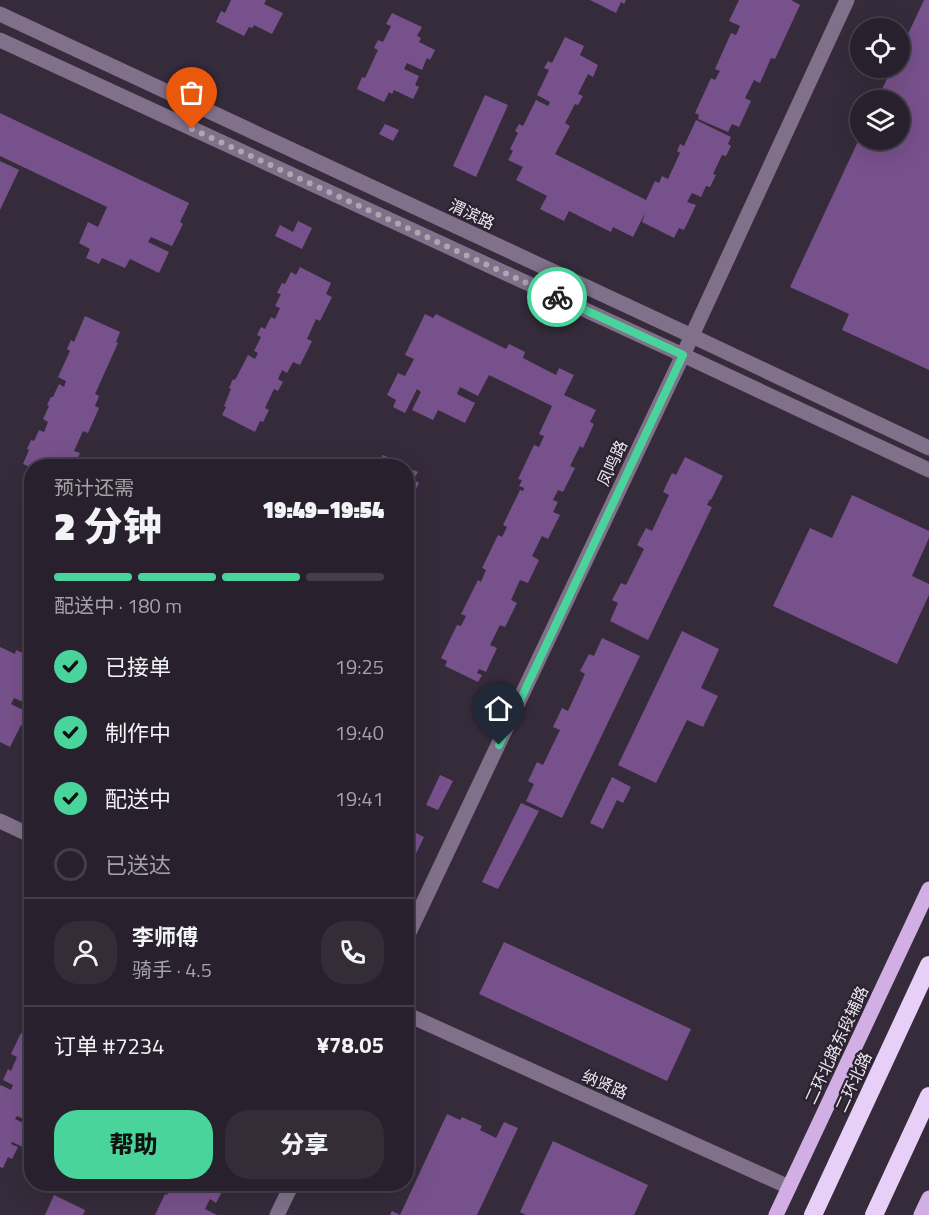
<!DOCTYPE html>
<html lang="zh">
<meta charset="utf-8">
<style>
:root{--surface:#28202c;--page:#342d38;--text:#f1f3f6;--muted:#a5a3a9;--line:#443e48;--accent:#49d49c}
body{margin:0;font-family:"Titillium Web","Noto Sans SC",sans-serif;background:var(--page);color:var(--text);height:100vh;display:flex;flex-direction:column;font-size:22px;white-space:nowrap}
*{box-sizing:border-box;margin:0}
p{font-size:20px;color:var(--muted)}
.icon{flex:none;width:33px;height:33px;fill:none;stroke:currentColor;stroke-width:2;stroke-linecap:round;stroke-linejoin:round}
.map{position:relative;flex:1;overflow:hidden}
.drawer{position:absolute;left:24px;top:459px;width:390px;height:732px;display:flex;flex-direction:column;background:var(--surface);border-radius:24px;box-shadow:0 6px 24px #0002,0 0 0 2px var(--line)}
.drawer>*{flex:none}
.buttons{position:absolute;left:850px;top:18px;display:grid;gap:12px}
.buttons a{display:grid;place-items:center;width:60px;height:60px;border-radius:50%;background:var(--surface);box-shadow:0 6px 24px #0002,0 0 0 2px var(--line);font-size:30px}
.pin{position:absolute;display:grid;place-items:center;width:51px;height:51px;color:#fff;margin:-62px -26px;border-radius:50% 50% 50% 0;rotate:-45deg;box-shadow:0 0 6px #0007}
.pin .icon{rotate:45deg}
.courier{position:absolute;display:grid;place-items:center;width:60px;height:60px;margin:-30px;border:4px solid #49d49c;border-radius:50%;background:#fff;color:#222;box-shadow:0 2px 8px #0007}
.headline em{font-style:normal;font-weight:800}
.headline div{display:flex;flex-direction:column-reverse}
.headline{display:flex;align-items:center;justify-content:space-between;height:102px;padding:0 30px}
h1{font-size:39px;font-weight:800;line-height:45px}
.bar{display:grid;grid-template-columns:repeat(4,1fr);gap:9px 6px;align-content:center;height:72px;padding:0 30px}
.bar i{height:8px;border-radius:4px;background:var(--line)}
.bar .current{background:var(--accent)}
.bar p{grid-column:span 4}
.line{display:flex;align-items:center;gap:15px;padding:0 30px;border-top:2px solid var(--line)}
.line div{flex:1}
.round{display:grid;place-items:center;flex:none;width:63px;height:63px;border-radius:24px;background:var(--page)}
ol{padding:0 30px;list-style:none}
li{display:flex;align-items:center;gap:18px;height:66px}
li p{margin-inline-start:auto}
li .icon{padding:6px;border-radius:50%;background:var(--accent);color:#111;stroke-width:4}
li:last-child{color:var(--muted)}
li i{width:33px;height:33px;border:3px solid var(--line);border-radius:50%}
.primary-button{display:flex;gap:12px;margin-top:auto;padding:12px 30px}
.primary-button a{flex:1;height:69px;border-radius:24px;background:var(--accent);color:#111;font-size:24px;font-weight:800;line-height:69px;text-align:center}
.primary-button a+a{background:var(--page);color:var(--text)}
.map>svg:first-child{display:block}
.building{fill:#77518b}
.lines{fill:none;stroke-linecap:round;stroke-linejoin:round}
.minor{stroke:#80708a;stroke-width:15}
.major{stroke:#d1afe5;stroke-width:15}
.highway{stroke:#e8cff7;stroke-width:18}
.done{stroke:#ada5b0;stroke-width:6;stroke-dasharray:0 10.8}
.route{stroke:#49d49c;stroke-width:8}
.labels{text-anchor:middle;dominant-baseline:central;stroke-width:4.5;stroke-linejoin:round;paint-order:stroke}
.street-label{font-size:16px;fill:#ede7f0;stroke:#2b2230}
</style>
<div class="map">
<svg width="929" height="1215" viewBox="0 0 929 1215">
<rect width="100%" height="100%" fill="#352b3a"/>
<g class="building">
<polygon points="231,0 266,0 264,4 283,13 272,34 254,25 253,28 249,27 244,36 216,22 221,11 225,13"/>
<polygon points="590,0 626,0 624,4 621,2 616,13"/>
<polygon points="739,0 791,0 800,5 775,59 771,58 760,83 754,80 745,98 751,101 739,127 732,124 728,132 698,119 699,115 695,113 711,78 715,80 720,71 715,69 731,33 736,35 740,26 729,21"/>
<polygon points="924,0 929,0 929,370 842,330 849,314 790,287 861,135 861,140 900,140 900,100 877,100 892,68 900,68 900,51"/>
<polygon points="392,13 422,27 417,36 421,38 419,42 435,50 430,60 427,58 422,70 407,63 404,69 419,76 415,85 419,87 413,99 394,90 392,94 389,92 384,102 357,89 362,77 365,78 378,50 374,48 378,40 383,42 391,26 386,24"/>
<polygon points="565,37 584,46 580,55 598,65 593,77 588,74 578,94 583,96 578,105 575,104 565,123 570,126 555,154 646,200 655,181 659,183 662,176 668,179 680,153 677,151 680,144 684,146 696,120 731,137 728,144 731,146 726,156 722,155 713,174 716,175 710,187 706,186 701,197 692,193 687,202 696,205 684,230 679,228 674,238 642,222 645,213 633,237 613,227 611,232 569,211 564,221 540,209 547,196 516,180 523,167 508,160 513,151 510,149 518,133 515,131 519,124 523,126 536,100 548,106 550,102 537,95 549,70 544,68 548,61 552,63"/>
<polygon points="485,95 508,105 476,177 453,166"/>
<polygon points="0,113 189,203 180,222 183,224 172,246 151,237 148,242 169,252 159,273 130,259 125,268 102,258 99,264 86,258 90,249 79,243 88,222 98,227 107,207 0,156"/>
<polygon points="385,124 399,130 393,141 379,134"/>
<polygon points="0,161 19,170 0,210"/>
<polygon points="298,221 312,228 302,249 275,236 280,225 293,232"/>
<polygon points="300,267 331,283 326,294 332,297 320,321 316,319 307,339 312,341 300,365 293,362 287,373 282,370 278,379 283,382 278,391 274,389 265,408 269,410 263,422 260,421 255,432 222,415 226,407 224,406 231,389 229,388 233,379 235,380 248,355 255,359 258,353 254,351 261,337 257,335 261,327 265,329 271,317 275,319 280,308 275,306 281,294 277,293 282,283 285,284 291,272 296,275"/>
<polygon points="425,314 433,318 436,314 506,349 509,344 525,352 523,358 556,375 559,368 574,375 564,395 596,410 590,422 594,424 583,448 580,446 570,466 575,468 563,492 558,490 553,500 558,502 553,512 560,515 548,539 542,536 532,556 539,560 528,583 520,580 511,600 517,603 505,627 500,625 490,645 497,648 486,672 479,669 477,673 482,675 478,682 445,666 447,661 441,658 457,625 461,626 466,616 461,614 478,580 481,582 486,570 482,568 498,535 502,537 507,527 503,525 520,490 523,491 524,488 519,486 522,480 518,479 534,445 539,447 544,436 539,434 552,406 489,375 478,396 460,387 457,394 475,403 465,423 438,410 433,420 412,410 421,392 417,389 405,413 393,407 396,400 387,395 398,373 405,376 414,359 405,355"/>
<polygon points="85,316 120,332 116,342 118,343 95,394 99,396 95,406 99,408 88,433 83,431 74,451 80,453 74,466 32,466 32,468 23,464 29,450 27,449 31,440 34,441 39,430 44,432 48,422 43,419 49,406 47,405 51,397 53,397 59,384 64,387 66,381 58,377 70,351 67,349 71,340 74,342"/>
<polygon points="383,455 407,466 377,466"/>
<polygon points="685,457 723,476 711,500 710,499 707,505 712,507 648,640 610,621 618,603 612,600 621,583 626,585 644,549 637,545 646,528 652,531 669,495 663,492 672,473 676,475"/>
<polygon points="197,458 210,464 209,466 182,466 186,459 194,463"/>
<polygon points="406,467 418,472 413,480 419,483 412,496 410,495 406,502"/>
<polygon points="852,495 929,531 929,538 912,576 929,584 929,595 897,664 773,606 810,528 832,538"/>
<polygon points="32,582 32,610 24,606 28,598 25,597"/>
<polygon points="682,631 719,649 701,688 718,696 703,727 687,720 656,783 618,765"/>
<polygon points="602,638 640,656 562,818 526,801 534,784 528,781 537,762 543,765 560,730 553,727 562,708 568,711 585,674 580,671 589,654 594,656"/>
<polygon points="0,647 15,654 16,650 25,654 23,659 32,663 32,706 14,698 11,704 31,714 25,727 21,725 10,747 0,742"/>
<polygon points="440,775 453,781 438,810 426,805"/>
<polygon points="612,777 631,787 623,803 617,800 603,829 590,823"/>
<polygon points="32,790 32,810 24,807"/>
<polygon points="521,803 539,811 498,889 482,882"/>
<polygon points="414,832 424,837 412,862 406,859 406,848"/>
<polygon points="504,942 691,1029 667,1081 479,994"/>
<polygon points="32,1028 32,1120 30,1122 17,1116 15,1119 32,1127 28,1137 32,1138 32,1140 27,1149 12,1142 11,1144 18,1147 12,1159 8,1157 3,1168 0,1167 0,1087 1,1085 11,1090 13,1085 3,1080 8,1069 11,1071 17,1057 11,1054 21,1033 27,1036"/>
<polygon points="447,1114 460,1120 462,1117 482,1126 480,1130 496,1138 504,1122 518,1128 477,1215 390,1215 392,1211 400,1215"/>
<polygon points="553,1141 648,1185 634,1215 526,1215 520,1212"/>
<polygon points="173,1184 226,1184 216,1203 210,1199 205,1209 217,1215 155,1215 165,1194 167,1195"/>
<polygon points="54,1195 85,1210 83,1215 45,1215"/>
</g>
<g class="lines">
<g class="minor">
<polyline points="0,14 692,336 929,448"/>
<polyline points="0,40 683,355 929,470"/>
<polyline points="0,821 32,836"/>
<polyline points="406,939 683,355 847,0"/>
<polyline points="406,1014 789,1187"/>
<polyline points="277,1215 292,1184"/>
</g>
<g class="major">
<polyline points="776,1215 929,889"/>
<polyline points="921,1215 929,1198"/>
</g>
<g class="highway">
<polyline points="813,1215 929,965"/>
<polyline points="874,1215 929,1096"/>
</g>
</g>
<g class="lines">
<polyline class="done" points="192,129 557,297"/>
<polyline class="route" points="499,745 683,355 557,297"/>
</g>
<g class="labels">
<g class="street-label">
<text transform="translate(472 214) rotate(25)">渭滨路</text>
<text transform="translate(612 463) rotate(-65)">凤鸣路</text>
<text transform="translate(836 1045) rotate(-65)">二环北路东段辅路</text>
<text transform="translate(853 1082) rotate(-65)">二环北路</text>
<text transform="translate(605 1084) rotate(24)">纳贤路</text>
</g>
</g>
</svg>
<div class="buttons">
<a><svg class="icon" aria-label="locate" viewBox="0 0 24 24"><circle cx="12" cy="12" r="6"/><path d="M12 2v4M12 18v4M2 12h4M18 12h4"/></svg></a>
<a><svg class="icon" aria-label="layers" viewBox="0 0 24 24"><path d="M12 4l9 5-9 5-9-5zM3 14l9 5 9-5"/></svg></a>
</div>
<div class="pin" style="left:192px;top:129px;background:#ea580c"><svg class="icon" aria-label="bag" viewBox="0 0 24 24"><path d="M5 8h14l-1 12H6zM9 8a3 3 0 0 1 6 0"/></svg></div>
<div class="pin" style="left:499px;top:745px;background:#1f2937"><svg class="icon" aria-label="home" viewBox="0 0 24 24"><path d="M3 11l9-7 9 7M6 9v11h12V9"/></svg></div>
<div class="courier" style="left:557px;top:297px"><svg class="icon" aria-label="bike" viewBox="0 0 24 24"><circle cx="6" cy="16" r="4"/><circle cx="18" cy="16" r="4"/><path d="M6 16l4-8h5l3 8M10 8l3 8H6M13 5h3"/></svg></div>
<section class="drawer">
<div class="headline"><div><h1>2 分钟</h1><p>预计还需</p></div><em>19:49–19:54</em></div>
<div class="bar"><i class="current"></i><i class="current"></i><i class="current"></i><i></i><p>配送中 · 180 m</p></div>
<ol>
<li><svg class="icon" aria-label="check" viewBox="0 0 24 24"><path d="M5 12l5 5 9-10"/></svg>已接单<p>19:25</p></li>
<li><svg class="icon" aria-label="check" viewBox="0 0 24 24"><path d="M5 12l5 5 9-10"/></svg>制作中<p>19:40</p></li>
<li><svg class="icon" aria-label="check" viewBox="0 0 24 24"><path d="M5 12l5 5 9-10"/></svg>配送中<p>19:41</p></li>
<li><i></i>已送达</li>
</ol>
<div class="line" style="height:108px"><a class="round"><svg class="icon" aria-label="person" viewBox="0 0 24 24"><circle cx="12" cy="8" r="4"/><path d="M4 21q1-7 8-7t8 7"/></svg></a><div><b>李师傅</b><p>骑手 · 4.5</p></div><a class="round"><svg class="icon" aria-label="phone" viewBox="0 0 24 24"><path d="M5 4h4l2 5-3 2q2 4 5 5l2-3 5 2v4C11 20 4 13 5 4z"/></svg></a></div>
<div class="line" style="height:78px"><div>订单 #7234</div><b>¥78.05</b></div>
<div class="primary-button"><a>帮助</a><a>分享</a></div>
</section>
</div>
